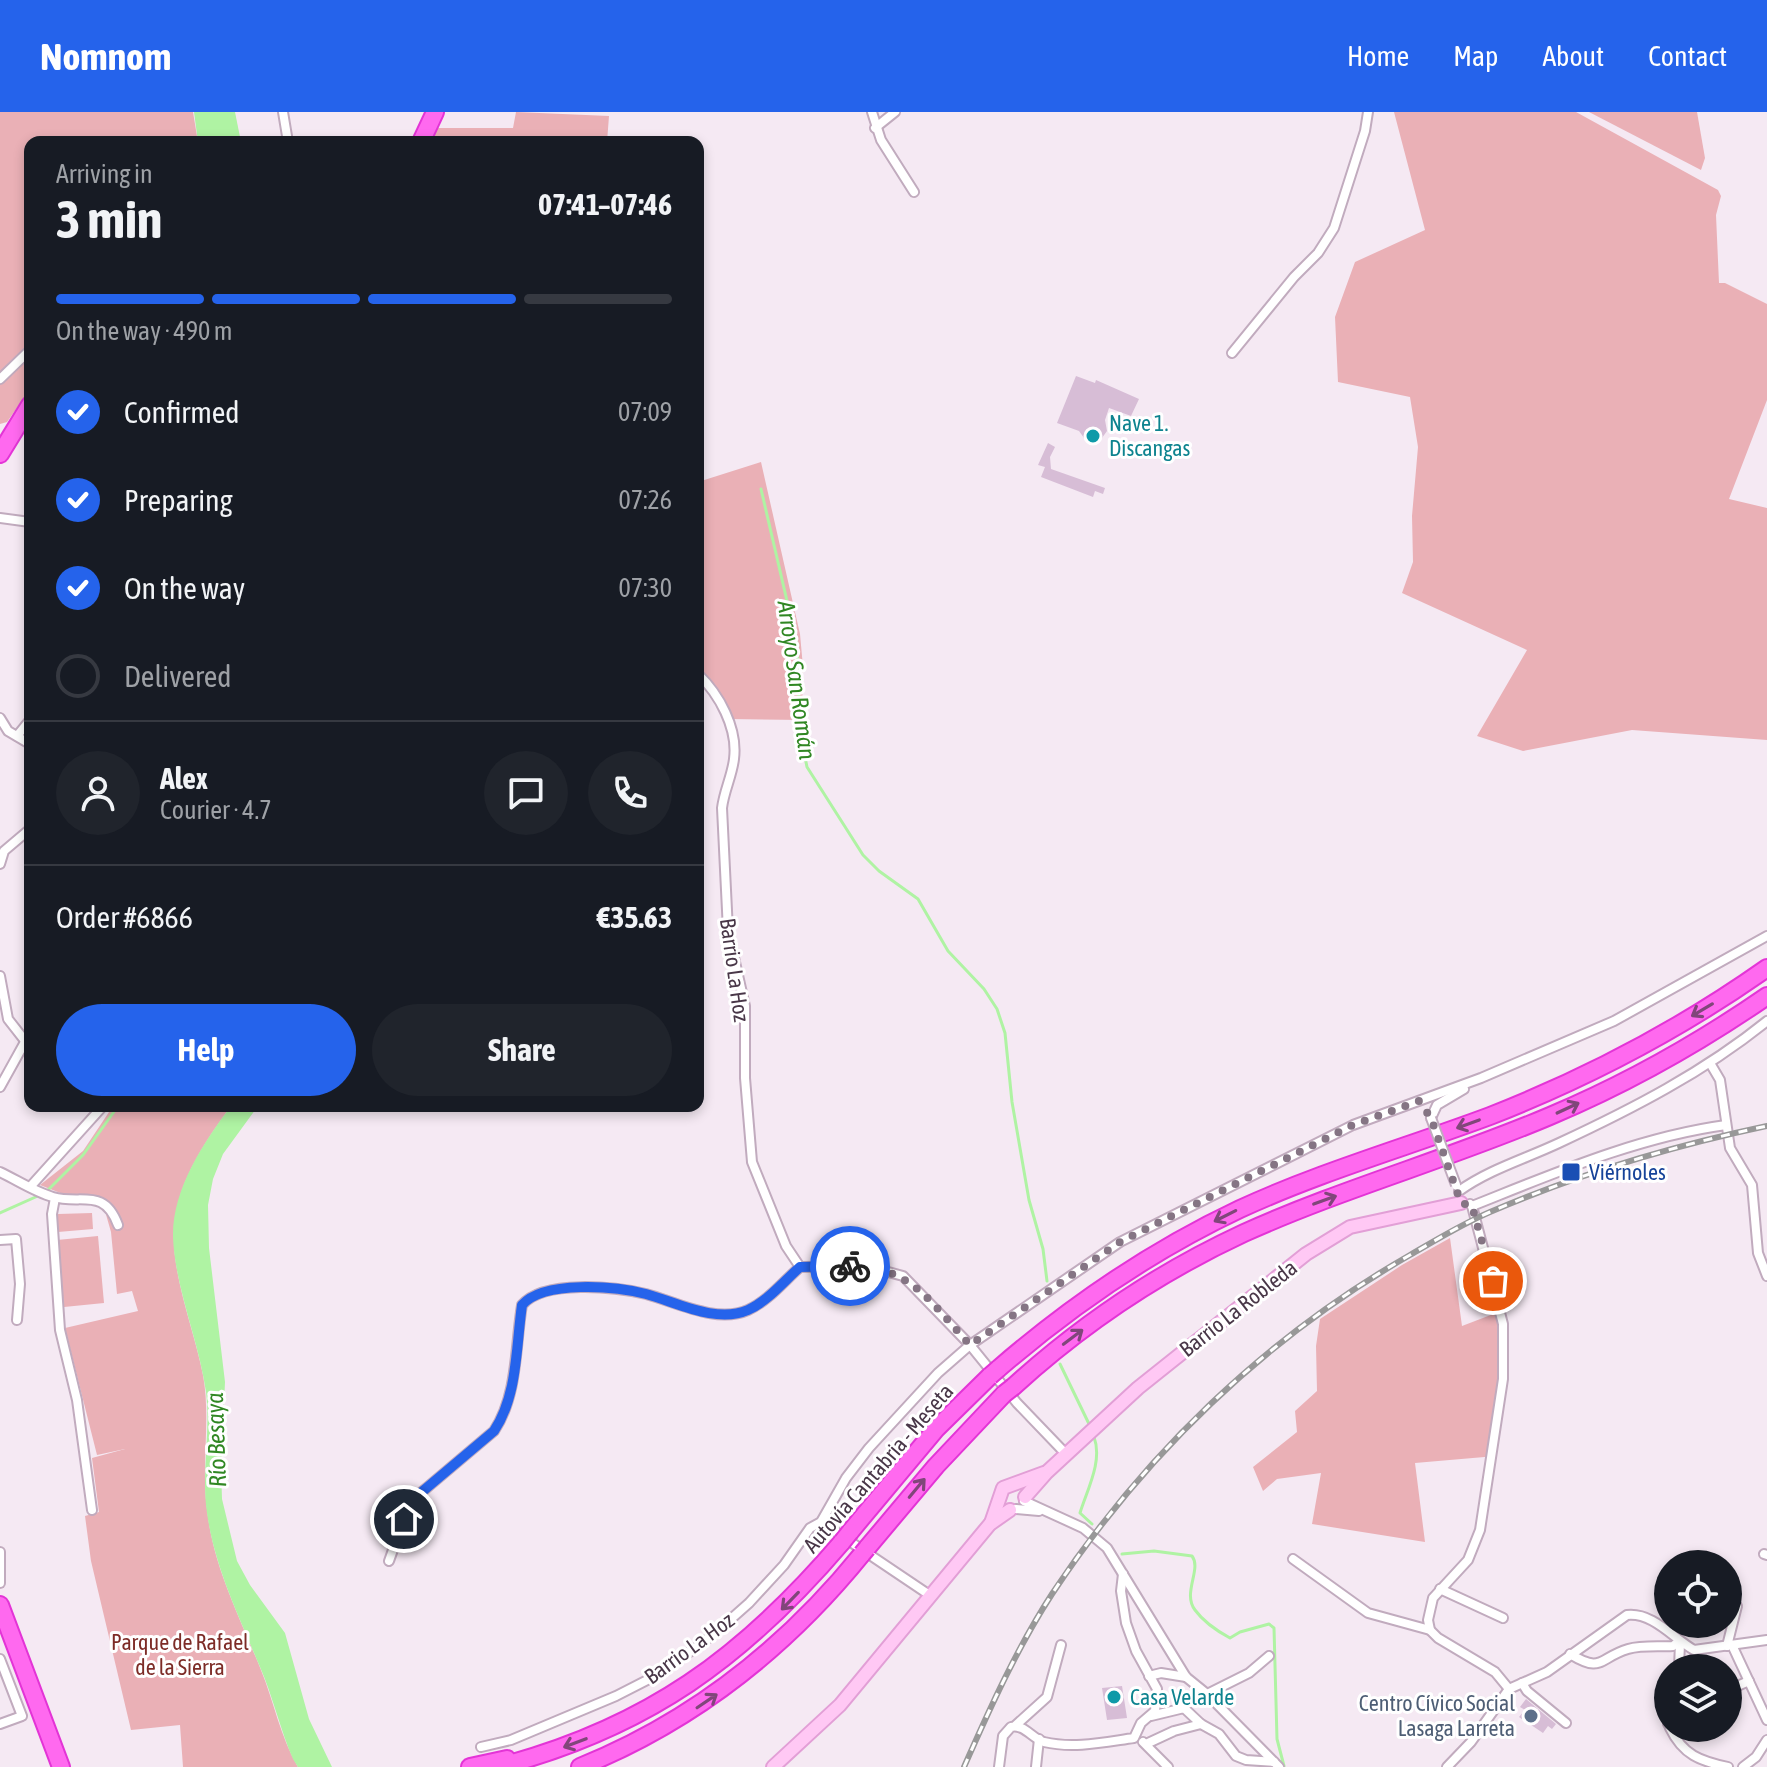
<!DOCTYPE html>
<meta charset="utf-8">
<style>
:root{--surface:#171b24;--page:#20242c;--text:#f1f3f6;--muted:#9ea1a6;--line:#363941;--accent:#2563eb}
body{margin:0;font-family:"Asap Condensed",sans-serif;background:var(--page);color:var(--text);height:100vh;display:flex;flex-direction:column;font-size:30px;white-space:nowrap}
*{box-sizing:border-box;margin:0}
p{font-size:26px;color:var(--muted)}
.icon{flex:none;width:44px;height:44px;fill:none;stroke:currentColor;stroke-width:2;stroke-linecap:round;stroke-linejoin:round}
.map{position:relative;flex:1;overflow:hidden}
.drawer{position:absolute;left:24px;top:24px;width:680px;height:976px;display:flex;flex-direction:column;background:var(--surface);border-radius:16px;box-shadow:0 4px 12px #0003}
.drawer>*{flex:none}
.tools{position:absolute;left:1654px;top:1438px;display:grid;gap:16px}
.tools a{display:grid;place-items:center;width:88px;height:88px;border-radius:50%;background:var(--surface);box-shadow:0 4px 12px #0003;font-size:40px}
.pin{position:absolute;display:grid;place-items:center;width:68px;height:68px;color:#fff;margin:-34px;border:4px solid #fff;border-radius:50%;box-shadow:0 2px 8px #0007}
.courier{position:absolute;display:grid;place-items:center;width:80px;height:80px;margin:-40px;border:6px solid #2563eb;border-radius:50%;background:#fff;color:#222;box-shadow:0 2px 10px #0007}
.head em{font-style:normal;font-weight:700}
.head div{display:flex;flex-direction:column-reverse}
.head{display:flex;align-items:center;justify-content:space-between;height:136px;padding:0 32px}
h1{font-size:52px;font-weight:700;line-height:60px}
.bar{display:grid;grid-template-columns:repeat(4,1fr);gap:12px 8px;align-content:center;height:96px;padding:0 32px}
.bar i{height:10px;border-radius:6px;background:var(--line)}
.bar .active{background:var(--accent)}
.bar p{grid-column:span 4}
.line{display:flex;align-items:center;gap:20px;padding:0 32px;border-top:2px solid var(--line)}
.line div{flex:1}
.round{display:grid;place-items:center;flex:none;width:84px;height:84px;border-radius:42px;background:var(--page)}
ol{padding:0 32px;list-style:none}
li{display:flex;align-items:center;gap:24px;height:88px}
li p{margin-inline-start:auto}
li .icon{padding:8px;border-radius:50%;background:var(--accent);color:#fff;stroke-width:4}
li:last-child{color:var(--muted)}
li i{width:44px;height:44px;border:4px solid var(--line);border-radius:50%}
.button{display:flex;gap:16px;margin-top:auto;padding:16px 32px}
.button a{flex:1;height:92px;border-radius:48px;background:var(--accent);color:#fff;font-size:32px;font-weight:700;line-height:92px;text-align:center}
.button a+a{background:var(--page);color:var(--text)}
header{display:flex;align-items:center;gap:48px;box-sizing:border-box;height:112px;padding:0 40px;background:var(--accent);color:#fff}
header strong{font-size:38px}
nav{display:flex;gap:44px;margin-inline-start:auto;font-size:28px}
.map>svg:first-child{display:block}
.green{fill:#eab0b6}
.water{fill:#aff3a3}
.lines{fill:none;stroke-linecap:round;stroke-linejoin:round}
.stream{stroke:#aff3a3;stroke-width:3}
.building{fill:#d7bdd6}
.street-casing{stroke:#c1abbe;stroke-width:12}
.secondary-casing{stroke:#e29fd6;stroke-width:16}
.highway-casing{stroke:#e334d6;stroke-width:20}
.street{stroke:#fff;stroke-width:8}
.secondary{stroke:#ffc8f4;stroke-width:12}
.highway{stroke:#ff69ef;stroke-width:16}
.rail-casing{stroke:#989898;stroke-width:6}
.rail{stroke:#fff;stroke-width:3;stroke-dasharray:9;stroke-linecap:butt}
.street-bridge-casing{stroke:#c1abbe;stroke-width:12;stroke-linecap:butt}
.highway-bridge-casing{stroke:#e334d6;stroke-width:20;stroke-linecap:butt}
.street-bridge{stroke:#fff;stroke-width:8}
.highway-bridge{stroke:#ff69ef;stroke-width:16}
.oneway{stroke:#80467a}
.done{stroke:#857584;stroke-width:8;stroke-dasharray:0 14.4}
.route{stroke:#2563eb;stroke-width:10}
.culture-dot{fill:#0f9aa8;stroke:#fff;stroke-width:3}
.transit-dot{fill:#1a4fb4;stroke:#fff;stroke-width:3}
.service-dot{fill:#5c6f8a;stroke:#fff;stroke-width:3}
.labels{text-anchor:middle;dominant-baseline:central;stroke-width:6;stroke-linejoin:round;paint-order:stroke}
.culture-label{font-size:22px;fill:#0d838f;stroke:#fff;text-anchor:start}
.street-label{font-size:22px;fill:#493748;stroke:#fff}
.transit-label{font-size:22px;fill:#164399;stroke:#fff;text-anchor:start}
.park-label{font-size:22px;fill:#7d2c27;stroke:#fff}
.service-label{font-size:22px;fill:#4e5e75;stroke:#fff;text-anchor:end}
.water-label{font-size:24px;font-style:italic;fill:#308723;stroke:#fff}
</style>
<header>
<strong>Nomnom</strong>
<nav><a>Home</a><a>Map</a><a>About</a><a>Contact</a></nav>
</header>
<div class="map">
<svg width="1767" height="1655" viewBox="0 0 1767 1655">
<rect width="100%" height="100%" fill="#f5e9f3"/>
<g class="green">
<polygon points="0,0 193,0 198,30 30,30 30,277 7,310 0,312"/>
<polygon points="516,0 609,4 607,30 430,28 436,16 513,16"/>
<polygon points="1394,0 1576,0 1718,78 1721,84 1716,103 1719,171 1725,171 1767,192 1767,288 1729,387 1767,396 1767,628 1632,618 1523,639 1477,624 1527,538 1402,481 1413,450 1412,404 1418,335 1410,285 1338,270 1335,205 1355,150 1425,118"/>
<polygon points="1589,0 1697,0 1705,46 1701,58"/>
<polygon points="761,350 800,522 803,555 802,608 729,607 719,579 698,558 698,370"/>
<path d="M113,994H231C207,1027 180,1066 175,1108C168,1155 194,1216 203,1263C211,1307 201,1352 207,1397C213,1455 240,1505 261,1558C274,1590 280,1624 298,1655H183L180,1613L131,1618L91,1449L85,1404L99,1400L92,1346L125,1337L97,1343L65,1216L138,1199L132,1179L117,1182L111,1120L101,1085L63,1082L40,1073L83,1039Z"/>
<polygon points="92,1101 93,1117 58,1120 58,1102"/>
<polygon points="98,1124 104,1191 64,1195 57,1128"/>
<polygon points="1450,1126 1462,1214 1496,1201 1505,1245 1496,1344 1415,1351 1425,1430 1312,1412 1321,1361 1277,1367 1263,1379 1253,1355 1297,1320 1295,1299 1317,1279 1316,1234 1320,1207 1402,1153"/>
</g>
<g class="water">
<polygon points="194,0 235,0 241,30 198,30"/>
<path d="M231,994H258L223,1042L213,1067L208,1093L209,1136L225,1270L221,1356L222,1387L237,1449L250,1473L285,1521L309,1607L332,1655H298L293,1647C280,1617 273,1585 260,1555C239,1504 215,1457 207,1401C201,1360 211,1320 206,1280C199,1229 175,1176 173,1125C172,1078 203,1031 231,994Z"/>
</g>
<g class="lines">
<g class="stream">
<polyline points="761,377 797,532 800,621 807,655 863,743 879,759 918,787 948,839 984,877 997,897 1005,921 1012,990 1029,1088 1043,1137 1047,1169"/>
<polyline points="47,1079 83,1043 118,994"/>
<polyline points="0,1101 40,1083"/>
<polyline points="1060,1252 1090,1314"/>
<path d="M1092,1412L1080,1401C1087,1378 1103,1349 1094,1325"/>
<path d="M1122,1442L1154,1439L1192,1444C1202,1457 1182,1481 1195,1498C1203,1509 1219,1520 1230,1526L1240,1520L1269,1512L1274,1516L1277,1627L1284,1654"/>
</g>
</g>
<g class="building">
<polygon points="1076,264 1095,271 1096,268 1139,287 1131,304 1109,296 1105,308 1107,319 1099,330 1087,330 1079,319 1057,311"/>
<polygon points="1048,331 1055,335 1050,345 1051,357 1105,376 1103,382 1095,379 1093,385 1041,365 1045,355 1038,353"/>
<polygon points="1122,1574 1127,1606 1107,1608 1102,1576"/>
<polygon points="1526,1587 1556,1612 1552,1617 1548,1614 1543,1621 1519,1605 1525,1598 1520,1595"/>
</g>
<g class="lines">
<g class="street-casing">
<g id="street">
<polyline points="283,0 288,30"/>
<polyline points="872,0 881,28 914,80"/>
<polyline points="875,16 895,0"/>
<polyline points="1232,241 1294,165 1318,141 1334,116 1365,19 1368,0"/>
<polyline points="0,267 30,238"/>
<polyline points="0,406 30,410"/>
<path d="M698,562C719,582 738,616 734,647C732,664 724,679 722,696L728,819L745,894V966L752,1050L786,1134L800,1155L866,1154L903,1164L970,1233L1017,1291L1066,1342"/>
<polyline points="0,606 8,619 30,632"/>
<polyline points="17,624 30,608"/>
<polyline points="0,752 4,739 30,717"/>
<polyline points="0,864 8,907 26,930"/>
<polyline points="1710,951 1720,968 1730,1036 1752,1073 1758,1141 1767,1164"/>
<polyline points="0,975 30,921"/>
<polyline points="1431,1006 1437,993 1464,977"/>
<path d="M0,1060C17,1068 35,1080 53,1085C81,1093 104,1075 118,1113"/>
<polyline points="30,1075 103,994"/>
<path d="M1459,1079C1490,1057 1525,1047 1559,1031C1632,997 1704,960 1767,909"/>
<polyline points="55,1086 52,1102 60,1218 77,1288 92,1398"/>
<path d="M1470,1092L1472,1094C1555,1061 1638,1025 1726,1013"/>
<polyline points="1472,1094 1503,1212 1503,1267 1480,1418 1468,1448 1433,1486 1428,1508 1430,1518 1438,1526 1495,1560 1509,1577"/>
<polyline points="0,1128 16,1127 20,1172 17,1208"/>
<polyline points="1024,1389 1083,1416 1107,1436 1186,1565 1207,1582 1279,1655"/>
<polyline points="1016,1397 1039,1399"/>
<polyline points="821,1410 931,1484"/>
<polyline points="0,1440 0,1471"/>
<polyline points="1764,1442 1767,1443"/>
<polyline points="1293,1447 1368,1501 1430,1518"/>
<path d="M389,1449L404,1407L417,1384L494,1319C518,1283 515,1234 522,1193C544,1167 615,1175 646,1182C676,1190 717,1212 748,1198C768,1189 784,1169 800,1155"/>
<polyline points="1440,1477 1503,1506"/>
<polyline points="1732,1533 1767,1608"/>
<polyline points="1727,1534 1737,1494"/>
<path d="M1570,1542C1603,1562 1598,1546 1628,1537C1642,1533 1658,1535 1673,1534L1679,1529"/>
<polyline points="0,1547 22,1604 0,1612"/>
<polyline points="1679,1556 1680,1531"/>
<polyline points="1149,1564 1161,1561 1186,1565"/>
<polyline points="1522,1571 1527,1579 1566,1611"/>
<polyline points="1728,1578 1749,1569"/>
<polyline points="1207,1582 1249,1561 1269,1544"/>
<polyline points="1668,1587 1668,1612"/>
<polyline points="1151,1604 1184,1596 1201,1612 1219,1622 1236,1644 1246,1648 1274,1650"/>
<polyline points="1016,1613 1047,1585 1061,1533"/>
<path d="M1670,1616C1683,1643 1700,1649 1728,1655"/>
<polyline points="1143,1630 1168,1655"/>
<polyline points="1146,1632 1174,1619 1201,1612"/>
<polyline points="481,1635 511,1628 616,1584 661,1561 714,1522 749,1491 784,1453 810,1416 821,1410 846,1366 869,1336 938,1261 970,1233 1120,1130 1353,1013 1481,966 1614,909 1767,824"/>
<path d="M999,1655L1003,1624L1011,1615C1025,1612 1031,1626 1044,1630C1074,1637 1105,1630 1134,1626L1141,1611L1155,1599L1157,1577L1136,1539L1126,1511L1121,1479L1123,1462"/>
<polyline points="1036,1655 1039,1627"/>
<path d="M1447,1655L1471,1630L1509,1577L1547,1560L1627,1503C1653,1500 1674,1527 1694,1538L1767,1528"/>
<polyline points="1743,1655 1756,1645 1767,1628"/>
</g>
</g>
<g class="secondary-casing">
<g id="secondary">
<polyline points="1025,1385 1047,1360 1138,1276 1306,1142 1350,1115 1461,1091"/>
<polyline points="991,1411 1003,1376 1044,1361"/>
<polyline points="773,1655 840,1593 990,1412 1010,1398"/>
</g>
</g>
<g class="highway-casing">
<g id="highway">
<polyline points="421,30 435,0"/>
<polyline points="0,342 30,293"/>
<path d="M998,1257C1072,1193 1151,1139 1240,1097C1320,1060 1407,1035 1490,1004C1587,966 1682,916 1767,856"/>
<path d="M1013,1275C1081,1213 1160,1160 1244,1121C1344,1076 1449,1047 1550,1004C1626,972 1699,931 1767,884"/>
<polyline points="850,1420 936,1317 990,1264"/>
<polyline points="867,1436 936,1354 1004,1282"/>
<polyline points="0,1493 61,1655"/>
<polyline points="470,1655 507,1647"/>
<path d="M498,1655C647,1616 743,1546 842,1430"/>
<path d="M580,1655C694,1609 785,1537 862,1442"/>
</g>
</g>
<use href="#street" class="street"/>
<use href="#secondary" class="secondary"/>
<use href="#highway" class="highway"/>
<g class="rail-casing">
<path id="rail" d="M964,1655C990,1596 1017,1536 1052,1482C1144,1343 1265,1226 1410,1143C1436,1128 1462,1112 1490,1100C1579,1062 1672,1034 1767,1014"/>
</g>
<use href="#rail" class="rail"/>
<g class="street-bridge-casing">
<polyline id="street-bridge" points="1431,1006 1456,1073"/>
</g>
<g class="highway-bridge-casing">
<g id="highway-bridge">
<polyline points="990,1264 998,1257"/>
<polyline points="1004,1282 1013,1275"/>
<polyline points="842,1430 850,1420"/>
<polyline points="862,1442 867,1436"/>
</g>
</g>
<use href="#street-bridge" class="street-bridge"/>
<use href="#highway-bridge" class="highway-bridge"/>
</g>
<defs><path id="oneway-shaft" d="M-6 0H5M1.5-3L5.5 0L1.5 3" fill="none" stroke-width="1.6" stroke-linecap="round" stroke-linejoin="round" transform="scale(2)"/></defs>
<g class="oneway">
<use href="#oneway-shaft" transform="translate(1702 898) rotate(149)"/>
<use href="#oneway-shaft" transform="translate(1568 996) rotate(-25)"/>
<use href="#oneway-shaft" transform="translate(1468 1012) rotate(160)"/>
<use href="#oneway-shaft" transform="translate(1325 1088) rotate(-20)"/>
<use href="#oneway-shaft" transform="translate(1225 1104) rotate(153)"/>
<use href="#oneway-shaft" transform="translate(1073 1225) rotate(-37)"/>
<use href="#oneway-shaft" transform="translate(917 1376) rotate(-50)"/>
<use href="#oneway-shaft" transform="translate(790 1489) rotate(134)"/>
<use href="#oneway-shaft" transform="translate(707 1589) rotate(-34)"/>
<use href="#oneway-shaft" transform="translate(575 1631) rotate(159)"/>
</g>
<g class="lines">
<path class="done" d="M850,1154C910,1153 933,1193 970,1233L1120,1130L1353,1013L1419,989L1431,1006L1461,1091L1472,1094L1493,1169"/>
<path class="route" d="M404,1407L417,1384L494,1319C518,1283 516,1234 522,1193C544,1168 615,1174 646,1182C676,1190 716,1212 748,1198C768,1189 784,1169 800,1155L850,1154"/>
</g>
<g class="culture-dot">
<circle cx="1093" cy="324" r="8"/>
<circle cx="1114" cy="1585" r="8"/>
</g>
<rect class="transit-dot" x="1561" y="1050" width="20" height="20" rx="4"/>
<circle class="service-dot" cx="1531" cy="1604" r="8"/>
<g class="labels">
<g class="culture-label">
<text x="1109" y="311">Nave 1.<tspan x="1109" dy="25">Discangas</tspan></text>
<text x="1130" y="1585">Casa Velarde</text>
</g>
<g class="street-label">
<text transform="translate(735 858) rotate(82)">Barrio La Hoz</text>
<text transform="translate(1238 1196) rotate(-38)">Barrio La Robleda</text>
<text transform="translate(878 1356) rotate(-49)">Autovía Cantabria - Meseta</text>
<text transform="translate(689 1536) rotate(-36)">Barrio La Hoz</text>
</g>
<g class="transit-label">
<text x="1589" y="1060">Viérnoles</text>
</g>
<g class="park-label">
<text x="180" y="1530">Parque de Rafael<tspan x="180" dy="25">de la Sierra</tspan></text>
</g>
<g class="service-label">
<text x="1515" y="1591">Centro Cívico Social<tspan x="1515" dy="25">Lasaga Larreta</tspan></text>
</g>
<g class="water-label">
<text transform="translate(797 568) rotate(82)">Arroyo San Román</text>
<text transform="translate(216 1328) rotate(-92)">Río Besaya</text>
</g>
</g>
</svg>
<div class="tools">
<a><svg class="icon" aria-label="locate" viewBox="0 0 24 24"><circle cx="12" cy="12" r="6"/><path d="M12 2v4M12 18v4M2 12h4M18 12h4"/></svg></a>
<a><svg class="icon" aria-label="layers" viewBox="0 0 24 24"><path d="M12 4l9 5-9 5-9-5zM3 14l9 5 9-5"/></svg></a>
</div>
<div class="pin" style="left:1493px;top:1169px;background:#ea580c"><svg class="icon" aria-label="bag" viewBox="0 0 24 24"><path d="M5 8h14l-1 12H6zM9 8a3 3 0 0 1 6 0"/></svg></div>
<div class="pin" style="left:404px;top:1407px;background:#1f2937"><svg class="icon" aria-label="home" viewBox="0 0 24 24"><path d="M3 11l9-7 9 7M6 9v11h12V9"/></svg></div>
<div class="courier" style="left:850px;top:1154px"><svg class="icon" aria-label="bike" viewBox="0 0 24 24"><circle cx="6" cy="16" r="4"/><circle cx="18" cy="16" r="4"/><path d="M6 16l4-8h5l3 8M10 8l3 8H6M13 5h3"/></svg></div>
<section class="drawer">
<div class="head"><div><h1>3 min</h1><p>Arriving in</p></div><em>07:41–07:46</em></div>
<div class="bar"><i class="active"></i><i class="active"></i><i class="active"></i><i></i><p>On the way · 490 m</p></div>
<ol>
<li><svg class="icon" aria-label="check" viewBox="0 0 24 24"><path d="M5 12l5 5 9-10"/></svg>Confirmed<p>07:09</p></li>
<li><svg class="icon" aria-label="check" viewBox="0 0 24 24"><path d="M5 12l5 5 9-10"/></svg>Preparing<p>07:26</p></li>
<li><svg class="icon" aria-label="check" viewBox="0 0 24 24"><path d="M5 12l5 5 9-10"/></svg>On the way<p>07:30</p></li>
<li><i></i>Delivered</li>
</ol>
<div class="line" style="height:144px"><a class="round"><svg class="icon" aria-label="person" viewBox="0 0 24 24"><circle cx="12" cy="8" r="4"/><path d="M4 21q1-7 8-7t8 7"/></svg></a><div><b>Alex</b><p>Courier · 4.7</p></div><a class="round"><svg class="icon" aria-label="chat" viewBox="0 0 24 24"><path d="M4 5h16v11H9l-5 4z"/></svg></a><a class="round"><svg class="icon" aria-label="phone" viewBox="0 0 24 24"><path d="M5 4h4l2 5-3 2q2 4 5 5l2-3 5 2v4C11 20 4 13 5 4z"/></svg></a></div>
<div class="line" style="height:104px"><div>Order #6866</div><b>€35.63</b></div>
<div class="button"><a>Help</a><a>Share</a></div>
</section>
</div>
